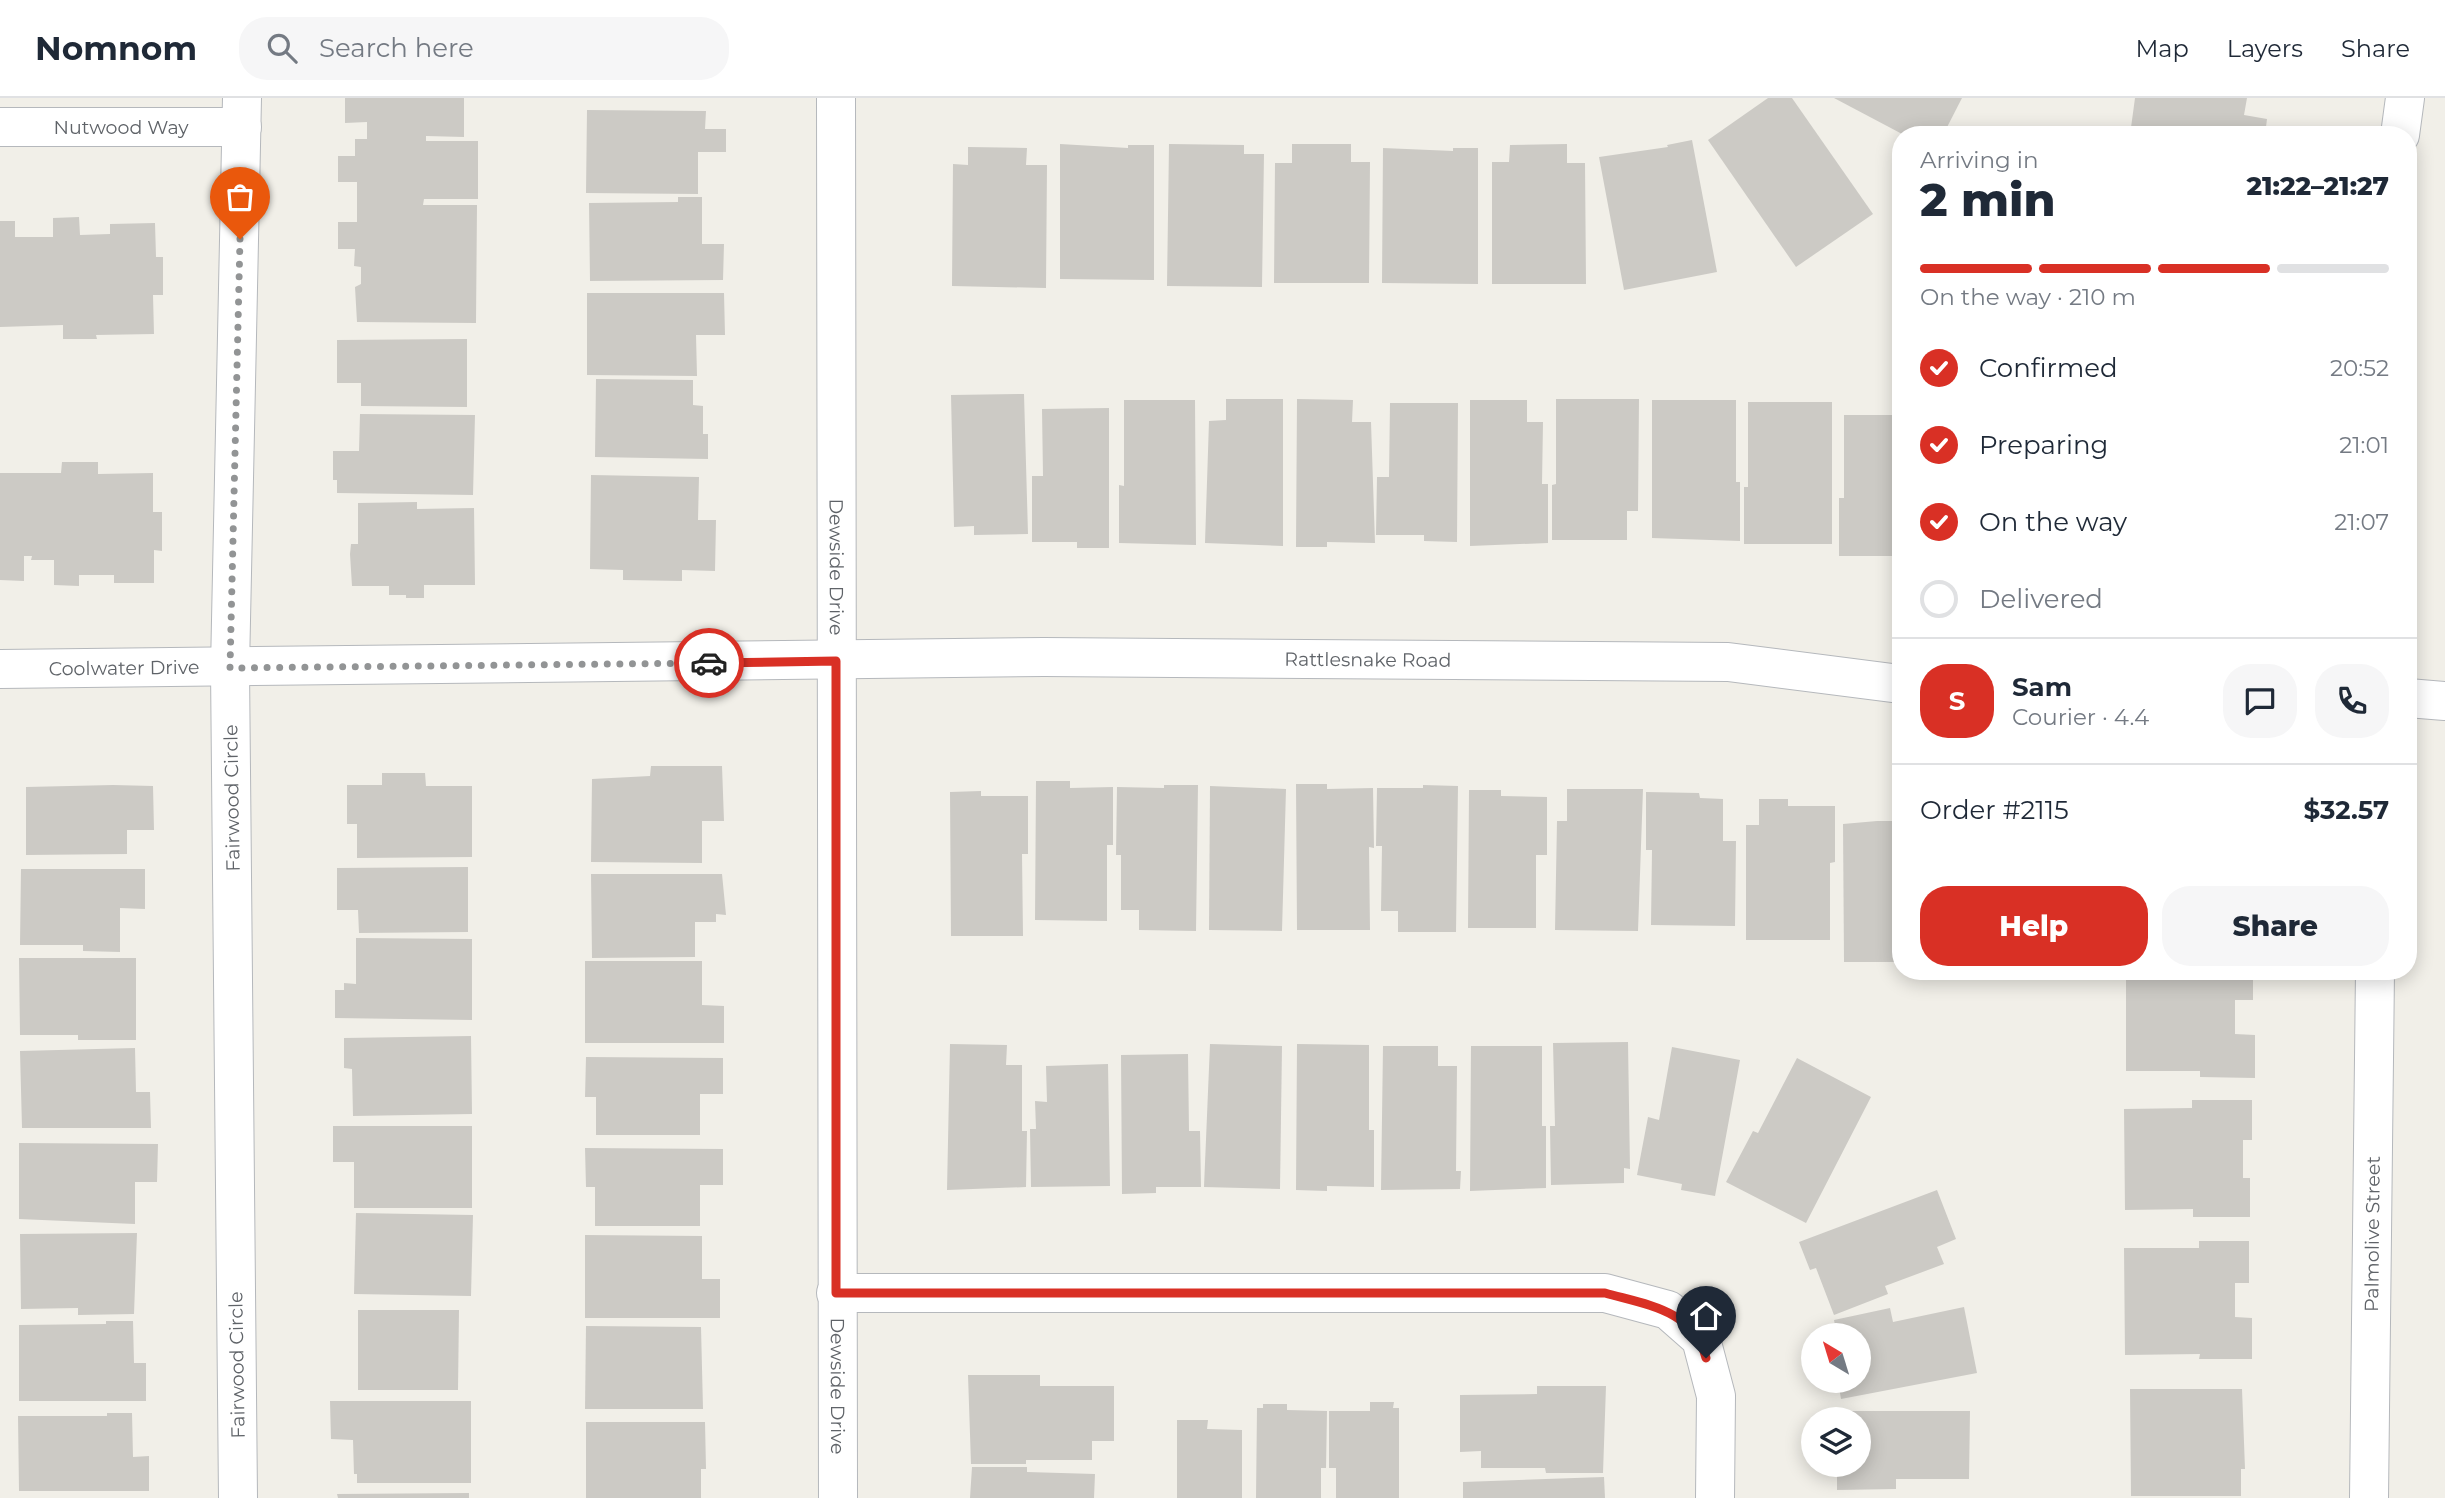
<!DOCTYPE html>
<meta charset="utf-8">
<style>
:root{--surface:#fff;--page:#f6f6f7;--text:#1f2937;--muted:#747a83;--line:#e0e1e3;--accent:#d93025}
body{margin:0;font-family:Montserrat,sans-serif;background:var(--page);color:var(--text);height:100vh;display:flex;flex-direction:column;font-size:26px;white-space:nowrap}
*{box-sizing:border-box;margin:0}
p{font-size:23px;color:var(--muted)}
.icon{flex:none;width:38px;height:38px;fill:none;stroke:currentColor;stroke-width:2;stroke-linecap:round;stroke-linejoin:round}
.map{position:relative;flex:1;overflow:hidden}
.sheet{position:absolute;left:1892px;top:28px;width:525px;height:854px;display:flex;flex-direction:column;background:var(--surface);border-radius:28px;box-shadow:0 4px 18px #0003}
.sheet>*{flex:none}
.needle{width:46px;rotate:322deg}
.fabs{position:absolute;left:1801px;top:1225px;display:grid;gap:14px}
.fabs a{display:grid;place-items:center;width:70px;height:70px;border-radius:50%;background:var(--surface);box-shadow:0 4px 18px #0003;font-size:35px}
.pin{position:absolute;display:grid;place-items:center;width:60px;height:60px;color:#fff;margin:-72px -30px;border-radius:50% 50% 50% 0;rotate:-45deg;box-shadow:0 0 7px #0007}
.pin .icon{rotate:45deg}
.courier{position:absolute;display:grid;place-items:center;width:70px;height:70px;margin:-35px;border:5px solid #d93025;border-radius:50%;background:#fff;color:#222;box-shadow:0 2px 9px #0007}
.overview em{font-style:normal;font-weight:800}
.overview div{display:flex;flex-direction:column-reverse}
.overview{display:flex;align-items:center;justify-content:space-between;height:119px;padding:0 28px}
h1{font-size:46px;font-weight:800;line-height:52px}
.bar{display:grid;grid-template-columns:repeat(4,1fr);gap:10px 7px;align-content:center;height:84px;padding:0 28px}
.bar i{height:9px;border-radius:5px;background:var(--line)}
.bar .on{background:var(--accent)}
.bar p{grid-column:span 4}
.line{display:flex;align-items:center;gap:18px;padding:0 28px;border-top:2px solid var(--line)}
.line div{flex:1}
.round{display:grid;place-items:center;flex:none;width:74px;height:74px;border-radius:28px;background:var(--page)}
ol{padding:0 28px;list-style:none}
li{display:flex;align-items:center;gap:21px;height:77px}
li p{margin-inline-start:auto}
li .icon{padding:7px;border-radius:50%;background:var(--accent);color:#fff;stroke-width:4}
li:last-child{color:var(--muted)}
li i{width:38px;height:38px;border:4px solid var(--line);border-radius:50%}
.primary-button{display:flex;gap:14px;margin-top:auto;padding:14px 28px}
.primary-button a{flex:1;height:80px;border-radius:28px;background:var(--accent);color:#fff;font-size:28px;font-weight:800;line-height:80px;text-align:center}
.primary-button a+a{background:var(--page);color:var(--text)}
header{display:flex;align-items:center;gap:42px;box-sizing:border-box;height:98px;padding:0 35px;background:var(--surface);border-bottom:2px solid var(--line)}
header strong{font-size:33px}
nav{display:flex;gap:38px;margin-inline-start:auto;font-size:24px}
.search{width:490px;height:63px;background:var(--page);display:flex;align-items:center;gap:18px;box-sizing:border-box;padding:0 24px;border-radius:28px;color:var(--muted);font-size:26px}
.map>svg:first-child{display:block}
.building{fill:#cccac5}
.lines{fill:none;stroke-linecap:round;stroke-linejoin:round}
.minor-casing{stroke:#b5b8bc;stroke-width:40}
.minor{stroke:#fff;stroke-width:38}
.done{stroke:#929495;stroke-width:7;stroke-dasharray:0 12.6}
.route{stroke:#d93025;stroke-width:9}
.labels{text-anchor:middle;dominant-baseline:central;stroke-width:7;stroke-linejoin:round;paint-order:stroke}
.street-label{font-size:19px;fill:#5f6368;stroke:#fff}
</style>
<header>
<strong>Nomnom</strong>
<div class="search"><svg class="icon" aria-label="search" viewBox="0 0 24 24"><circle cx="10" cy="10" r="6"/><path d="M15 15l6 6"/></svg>Search here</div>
<nav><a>Map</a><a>Layers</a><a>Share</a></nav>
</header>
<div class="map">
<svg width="2445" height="1400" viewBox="0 0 2445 1400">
<rect width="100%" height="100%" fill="#f1efe8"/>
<g class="building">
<polygon points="345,0 464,0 464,39 426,38 426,43 478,43 478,101 424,101 423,107 477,107 476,225 357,224 355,189 361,186 361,169 354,168 355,151 338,151 338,124 357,124 357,84 338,84 338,58 355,58 355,41 367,41 367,24 345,25"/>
<polygon points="1768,0 1792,0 1873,116 1796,169 1708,42"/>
<polygon points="1834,0 1962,0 1943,37 1904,37"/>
<polygon points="2135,0 2247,0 2244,17 2267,21 2265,37 2130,37"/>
<polygon points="587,12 706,13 705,31 726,31 726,54 698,54 698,96 586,95"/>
<polygon points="1692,42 1717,174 1624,192 1599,59 1668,49 1667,47"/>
<polygon points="1060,46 1128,50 1128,47 1154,47 1154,182 1060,181"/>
<polygon points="1169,46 1244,47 1244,56 1264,56 1262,189 1167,188"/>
<polygon points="1292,46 1351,46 1351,64 1370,64 1369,185 1274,185 1275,65 1292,65"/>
<polygon points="1567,46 1567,65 1585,65 1586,186 1492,186 1492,64 1509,64 1510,47"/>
<polygon points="968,49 1027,50 1026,67 1047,67 1046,190 952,188 953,66 968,67"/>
<polygon points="1383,50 1453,53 1453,50 1478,50 1478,186 1382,185"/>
<polygon points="678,99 702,99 702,146 724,146 723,182 590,183 589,105 678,104"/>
<polygon points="79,119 80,137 110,136 110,126 155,125 156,159 163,159 163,197 153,197 154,236 96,237 97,241 63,241 63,227 0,229 0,123 15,123 15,139 53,139 53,120"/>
<polygon points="587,195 724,195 725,237 696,237 697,278 587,277"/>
<polygon points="467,241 467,309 361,308 361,285 337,285 337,242"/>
<polygon points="596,281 693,282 693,307 703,308 703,336 708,336 708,361 595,359"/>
<polygon points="1024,296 1028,436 974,437 974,428 954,429 951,297"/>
<polygon points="1226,301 1283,301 1283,448 1205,445 1209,323 1226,322"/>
<polygon points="1297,301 1353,302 1352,324 1371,324 1375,445 1327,444 1327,449 1296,449"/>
<polygon points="1556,301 1639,301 1638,413 1627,413 1627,442 1552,442 1552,387 1556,386"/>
<polygon points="1124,302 1195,302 1196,447 1119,445 1119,387 1124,388"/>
<polygon points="1470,302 1527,302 1527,324 1543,324 1542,386 1548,386 1548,445 1470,448"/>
<polygon points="1652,302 1736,302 1736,384 1740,384 1740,443 1652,440"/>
<polygon points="1748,304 1832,304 1832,446 1744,446 1744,389 1748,389"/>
<polygon points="1390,305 1458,305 1457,444 1424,443 1424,437 1376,437 1377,379 1389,379"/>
<polygon points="1109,310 1109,450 1077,450 1077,444 1032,444 1032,378 1043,378 1042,311"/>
<polygon points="360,316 475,317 473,397 337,395 337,382 333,382 333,353 359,353"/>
<polygon points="1844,317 1900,317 1900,458 1839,458 1839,400 1844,400"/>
<polygon points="62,364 98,364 98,376 153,375 153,414 162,414 162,453 154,452 154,485 114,485 114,477 79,477 79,488 54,487 54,462 31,462 32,458 24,458 24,483 0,482 0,375 61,375"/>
<polygon points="591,377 699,379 698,422 716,422 715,473 682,472 682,483 623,482 623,472 590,471"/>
<polygon points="417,404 417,411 474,410 475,487 424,487 424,500 406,500 406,497 389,497 389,488 352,488 350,456 351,446 358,446 358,405"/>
<polygon points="651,668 722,668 724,723 702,723 702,765 591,764 592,681 650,678"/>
<polygon points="382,675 425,675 426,688 472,688 472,759 357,760 357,726 347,726 347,687 382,687"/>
<polygon points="1036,683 1070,683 1070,690 1113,689 1113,747 1107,747 1107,823 1035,822"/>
<polygon points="1296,686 1327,686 1327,691 1373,690 1374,750 1369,749 1370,832 1297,832"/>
<polygon points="113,687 153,688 154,732 127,732 127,756 26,757 26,689"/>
<polygon points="1164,687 1198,687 1196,833 1139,832 1139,812 1121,812 1121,757 1116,757 1117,689 1164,690"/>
<polygon points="1423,687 1458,688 1456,834 1398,834 1398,813 1381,813 1382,748 1376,748 1377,690 1423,690"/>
<polygon points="1210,688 1286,691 1282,833 1209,832"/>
<polygon points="1567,691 1643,691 1638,833 1555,832 1557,723 1567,723"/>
<polygon points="1469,692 1501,692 1501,698 1547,699 1547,757 1536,757 1536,830 1468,830"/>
<polygon points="981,693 981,698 1028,698 1028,756 1022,756 1023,838 951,838 950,694"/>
<polygon points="1646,694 1699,695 1700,700 1723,701 1723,743 1736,743 1735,828 1651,827 1652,752 1646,752"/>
<polygon points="1759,701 1788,701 1788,708 1835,708 1835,764 1830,765 1830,842 1746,842 1746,727 1759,727"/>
<polygon points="1877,723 1900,723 1900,864 1844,864 1843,726"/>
<polygon points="468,769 468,834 359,835 358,812 337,812 337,770"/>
<polygon points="21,771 145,771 145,811 120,810 120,854 83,853 83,847 20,847"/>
<polygon points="591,776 722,776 726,817 716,816 716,824 695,824 695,859 592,860"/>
<polygon points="356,840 472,841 472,922 335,920 335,892 344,892 344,885 356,886"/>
<polygon points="19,860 136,860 136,942 78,942 78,937 20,937"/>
<polygon points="585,863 702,863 702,907 724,908 724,945 585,945"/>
<polygon points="2126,873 2253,873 2253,902 2235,902 2235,936 2255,937 2255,980 2200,979 2200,973 2126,973"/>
<polygon points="471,938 472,1016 353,1018 352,971 344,970 344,940"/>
<polygon points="1628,944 1630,1071 1624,1070 1624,1085 1551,1087 1550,1028 1555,1028 1553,945"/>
<polygon points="950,946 1007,947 1006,967 1022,967 1022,1033 1027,1033 1026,1089 947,1092"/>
<polygon points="1210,946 1282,948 1280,1091 1204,1089"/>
<polygon points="1297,946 1369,947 1369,1032 1374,1032 1374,1089 1327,1088 1327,1093 1296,1092"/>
<polygon points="1383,948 1438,948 1438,968 1457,968 1456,1073 1461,1073 1460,1091 1381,1092"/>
<polygon points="1471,948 1542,948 1542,1028 1546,1028 1546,1090 1470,1093"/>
<polygon points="1672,949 1740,962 1715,1098 1681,1092 1682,1086 1637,1077 1648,1019 1659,1022"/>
<polygon points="135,950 136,994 150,994 151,1030 22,1030 20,953"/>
<polygon points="1188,956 1189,1033 1200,1033 1201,1089 1156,1089 1156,1095 1122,1096 1121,957"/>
<polygon points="586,959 723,960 723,996 700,996 700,1037 596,1037 596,999 585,999"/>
<polygon points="1797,960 1871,999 1806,1125 1726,1084 1753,1033 1758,1035"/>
<polygon points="1108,966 1110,1088 1031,1089 1030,1031 1036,1031 1035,1003 1047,1004 1046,968"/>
<polygon points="2192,1002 2252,1002 2252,1042 2243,1042 2243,1080 2250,1080 2250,1119 2193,1119 2193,1111 2125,1112 2124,1011 2192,1010"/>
<polygon points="333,1028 472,1028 472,1110 354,1110 354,1064 333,1064"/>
<polygon points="19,1045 158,1046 157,1084 135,1084 135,1126 19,1121"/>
<polygon points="585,1050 723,1051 723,1087 700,1087 700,1128 595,1128 595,1089 586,1089"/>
<polygon points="1937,1092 1956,1141 1937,1149 1944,1166 1885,1188 1888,1196 1834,1217 1816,1170 1810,1172 1799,1144"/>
<polygon points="356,1115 473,1117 471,1198 354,1196"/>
<polygon points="137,1135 134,1216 78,1217 78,1210 21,1211 20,1136"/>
<polygon points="585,1137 702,1138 702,1181 720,1181 720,1220 585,1220"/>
<polygon points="2199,1143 2249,1143 2249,1185 2235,1185 2235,1219 2252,1220 2252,1261 2199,1261 2200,1256 2125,1257 2124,1150 2199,1150"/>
<polygon points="1964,1209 1977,1275 1841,1301 1838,1283 1858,1283 1858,1237 1837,1237 1834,1222 1890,1210 1893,1224"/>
<polygon points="358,1212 459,1212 458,1292 358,1292"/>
<polygon points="106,1223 133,1223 134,1265 146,1265 146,1303 19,1303 19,1227 106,1226"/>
<polygon points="586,1228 701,1229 703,1311 585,1311"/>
<polygon points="968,1277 1040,1277 1040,1288 1114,1288 1114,1343 1092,1343 1092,1362 1026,1362 1026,1366 971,1366"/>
<polygon points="1537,1288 1606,1288 1603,1375 1546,1375 1545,1370 1481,1370 1481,1353 1460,1354 1460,1297 1537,1296"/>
<polygon points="2130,1291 2242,1291 2245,1371 2241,1371 2241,1398 2131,1398"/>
<polygon points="330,1303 471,1303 471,1385 357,1385 357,1376 354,1376 353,1342 331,1341"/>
<polygon points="1370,1304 1394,1304 1393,1310 1399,1310 1399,1400 1336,1400 1336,1370 1329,1370 1329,1313 1370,1313"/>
<polygon points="1263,1306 1287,1306 1287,1312 1327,1313 1326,1370 1321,1370 1321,1400 1256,1400 1257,1310 1263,1310"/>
<polygon points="1830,1313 1970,1313 1969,1381 1896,1381 1896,1391 1837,1392 1837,1367 1858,1367 1858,1321 1830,1321"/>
<polygon points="107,1315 132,1315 133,1359 149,1358 149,1393 19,1393 18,1318 107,1318"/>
<polygon points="1177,1322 1208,1322 1207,1331 1242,1332 1242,1400 1177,1400"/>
<polygon points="586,1324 705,1324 706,1371 701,1371 701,1400 586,1400"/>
<polygon points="972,1369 1027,1369 1027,1374 1095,1376 1094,1400 970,1400"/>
<polygon points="1604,1379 1605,1400 1463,1400 1463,1384"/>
<polygon points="469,1395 469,1400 338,1400 337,1396"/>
</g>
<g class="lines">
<g class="minor-casing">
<g id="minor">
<path id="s1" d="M836,0L838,1400"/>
<path id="s2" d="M0,29H242"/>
<polyline points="2400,37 2405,0"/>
<path id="s3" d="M0,571L1044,559L1728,564L1900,586"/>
<polyline points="2408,600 2445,603"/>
<polyline points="836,1195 1605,1195 1668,1212 1701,1241 1716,1298 1715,1400"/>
<polyline points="238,1400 230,570 242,0"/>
<path id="s4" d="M2369,1400L2375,873"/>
</g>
</g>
<use href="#minor" class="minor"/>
</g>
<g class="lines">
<polyline class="done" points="240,141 230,570 709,565"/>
<path class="route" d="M709,565L836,563V1195H1605C1647,1207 1694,1212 1706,1260"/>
</g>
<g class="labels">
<g class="street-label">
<text stroke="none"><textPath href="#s2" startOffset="121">Nutwood Way</textPath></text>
<text stroke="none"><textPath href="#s1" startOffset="469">Dewside Drive</textPath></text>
<text stroke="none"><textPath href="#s3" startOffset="1368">Rattlesnake Road</textPath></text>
<text stroke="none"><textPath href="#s3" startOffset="124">Coolwater Drive</textPath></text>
<text transform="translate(232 700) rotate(-91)">Fairwood Circle</text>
<text stroke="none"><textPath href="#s4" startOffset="264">Palmolive Street</textPath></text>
<text transform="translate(237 1267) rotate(-91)">Fairwood Circle</text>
<text stroke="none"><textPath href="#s1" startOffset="1288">Dewside Drive</textPath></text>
</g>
</g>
</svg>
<div class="fabs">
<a><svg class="needle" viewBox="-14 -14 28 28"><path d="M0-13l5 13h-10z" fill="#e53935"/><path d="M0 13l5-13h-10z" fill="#747a83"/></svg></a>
<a><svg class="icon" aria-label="layers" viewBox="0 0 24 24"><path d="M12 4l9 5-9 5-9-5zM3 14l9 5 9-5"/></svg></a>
</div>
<div class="pin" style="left:240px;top:141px;background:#ea580c"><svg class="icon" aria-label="bag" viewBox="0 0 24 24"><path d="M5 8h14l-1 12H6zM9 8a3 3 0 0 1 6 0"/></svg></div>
<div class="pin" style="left:1706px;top:1260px;background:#1f2937"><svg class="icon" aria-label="home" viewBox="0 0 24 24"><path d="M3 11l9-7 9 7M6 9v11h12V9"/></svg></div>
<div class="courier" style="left:709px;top:565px"><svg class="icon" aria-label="car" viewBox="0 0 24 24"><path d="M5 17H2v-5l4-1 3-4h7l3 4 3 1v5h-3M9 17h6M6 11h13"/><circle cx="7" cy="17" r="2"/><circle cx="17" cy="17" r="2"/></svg></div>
<section class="sheet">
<div class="overview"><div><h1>2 min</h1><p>Arriving in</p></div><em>21:22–21:27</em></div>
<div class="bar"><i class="on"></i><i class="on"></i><i class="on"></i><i></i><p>On the way · 210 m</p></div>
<ol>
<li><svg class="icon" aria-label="check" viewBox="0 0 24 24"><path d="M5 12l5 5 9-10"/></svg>Confirmed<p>20:52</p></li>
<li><svg class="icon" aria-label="check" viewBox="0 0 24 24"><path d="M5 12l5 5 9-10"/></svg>Preparing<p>21:01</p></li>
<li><svg class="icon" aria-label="check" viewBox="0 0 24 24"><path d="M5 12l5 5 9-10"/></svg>On the way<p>21:07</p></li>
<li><i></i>Delivered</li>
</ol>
<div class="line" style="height:126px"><b class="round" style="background:var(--accent);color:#fff">S</b><div><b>Sam</b><p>Courier · 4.4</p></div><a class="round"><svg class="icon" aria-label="chat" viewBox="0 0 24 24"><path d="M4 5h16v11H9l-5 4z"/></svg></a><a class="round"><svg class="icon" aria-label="phone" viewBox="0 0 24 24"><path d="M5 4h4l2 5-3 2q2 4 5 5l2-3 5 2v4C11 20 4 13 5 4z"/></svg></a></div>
<div class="line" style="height:91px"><div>Order #2115</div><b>$32.57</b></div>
<div class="primary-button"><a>Help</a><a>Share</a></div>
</section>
</div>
